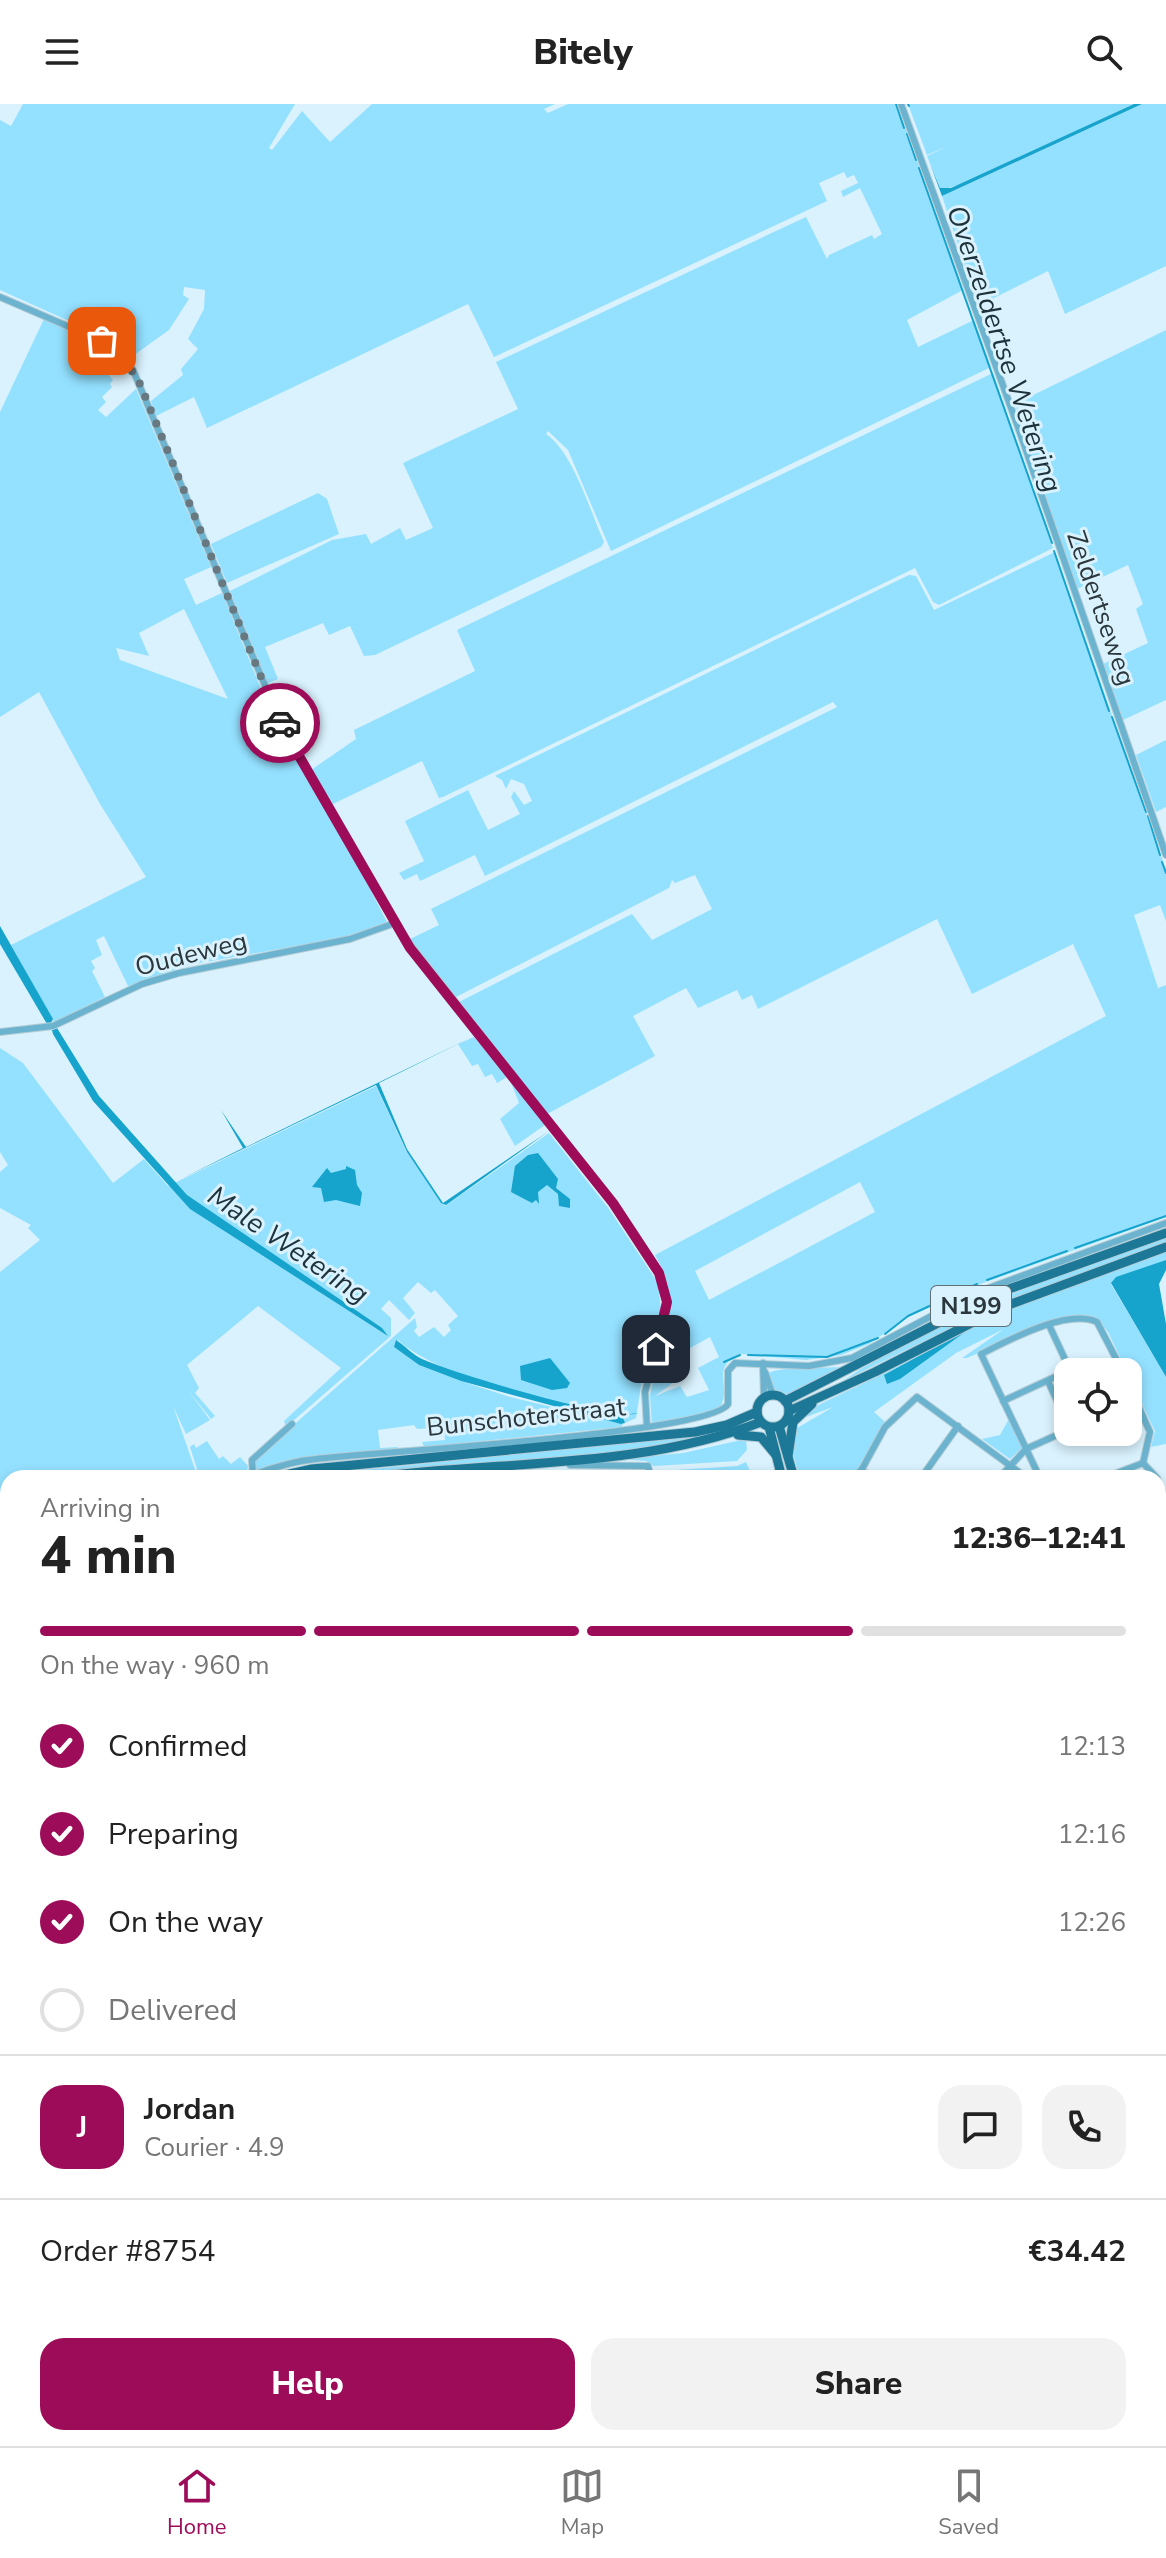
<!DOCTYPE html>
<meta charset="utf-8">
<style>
:root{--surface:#fff;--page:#f2f2f2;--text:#222;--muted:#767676;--line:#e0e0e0;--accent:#9d0c59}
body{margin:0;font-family:"Nunito Sans",sans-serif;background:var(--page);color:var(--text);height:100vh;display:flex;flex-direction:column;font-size:30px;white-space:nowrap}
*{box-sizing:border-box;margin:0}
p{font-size:26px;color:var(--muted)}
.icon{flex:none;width:44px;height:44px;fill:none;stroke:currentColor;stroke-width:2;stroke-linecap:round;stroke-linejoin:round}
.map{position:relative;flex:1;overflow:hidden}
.drawer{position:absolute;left:0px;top:1366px;width:1166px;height:976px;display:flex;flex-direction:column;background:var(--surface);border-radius:24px 24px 0 0;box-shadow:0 4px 12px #0003}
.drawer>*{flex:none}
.fabs{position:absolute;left:1054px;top:1254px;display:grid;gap:16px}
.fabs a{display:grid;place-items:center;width:88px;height:88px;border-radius:16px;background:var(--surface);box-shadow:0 4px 12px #0003;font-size:40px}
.pin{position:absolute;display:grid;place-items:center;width:68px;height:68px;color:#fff;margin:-34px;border-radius:16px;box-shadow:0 4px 12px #0006}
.courier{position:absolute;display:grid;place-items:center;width:80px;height:80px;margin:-40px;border:6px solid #9d0c59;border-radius:50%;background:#fff;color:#222;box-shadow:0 2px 10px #0007}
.summary em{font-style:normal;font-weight:800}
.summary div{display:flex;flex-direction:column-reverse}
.summary{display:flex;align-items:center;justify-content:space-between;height:136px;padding:0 40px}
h1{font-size:52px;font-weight:800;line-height:60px}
.bar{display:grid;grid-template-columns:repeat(4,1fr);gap:12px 8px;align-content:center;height:96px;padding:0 40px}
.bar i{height:10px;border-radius:6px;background:var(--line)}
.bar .current{background:var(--accent)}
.bar p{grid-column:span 4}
.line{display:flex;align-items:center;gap:20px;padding:0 40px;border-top:2px solid var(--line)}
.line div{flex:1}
.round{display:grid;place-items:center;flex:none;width:84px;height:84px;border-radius:24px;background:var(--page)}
ol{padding:0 40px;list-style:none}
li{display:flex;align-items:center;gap:24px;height:88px}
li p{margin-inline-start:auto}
li .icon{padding:8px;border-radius:50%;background:var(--accent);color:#fff;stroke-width:4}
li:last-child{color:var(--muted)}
li i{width:44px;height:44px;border:4px solid var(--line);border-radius:50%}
.cta{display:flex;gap:16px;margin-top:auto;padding:16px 40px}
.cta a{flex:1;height:92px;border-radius:24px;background:var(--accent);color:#fff;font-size:32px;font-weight:800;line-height:92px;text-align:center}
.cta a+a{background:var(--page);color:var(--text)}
header{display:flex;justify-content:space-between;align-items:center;height:104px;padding:0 40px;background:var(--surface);font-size:36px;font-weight:800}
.tab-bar{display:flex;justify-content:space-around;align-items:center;height:112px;border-top:2px solid var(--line);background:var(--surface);font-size:22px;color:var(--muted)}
.tab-bar a{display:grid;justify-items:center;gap:4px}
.tab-bar .current{color:var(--accent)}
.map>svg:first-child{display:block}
.green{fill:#94e1ff;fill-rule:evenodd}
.water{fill:#16a4cd}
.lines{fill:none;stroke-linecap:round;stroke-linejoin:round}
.stream{stroke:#16a4cd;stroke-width:2}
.street-casing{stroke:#b6cdd6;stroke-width:8}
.secondary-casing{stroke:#b6cdd6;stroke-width:10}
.primary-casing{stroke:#b6cdd6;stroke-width:11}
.street{stroke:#6bb3ce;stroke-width:6}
.secondary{stroke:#3292b2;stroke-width:8}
.primary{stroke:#1c7896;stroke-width:9}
.done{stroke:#687880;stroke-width:8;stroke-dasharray:0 14.4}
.route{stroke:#9d0c59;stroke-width:10}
.labels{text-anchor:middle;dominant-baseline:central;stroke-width:6;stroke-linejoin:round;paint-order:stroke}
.shield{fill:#d9f2fd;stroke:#5f6f76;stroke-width:2}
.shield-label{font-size:24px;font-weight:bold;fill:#2b373c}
.street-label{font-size:26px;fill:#2b373c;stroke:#d9f2fd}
.water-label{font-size:28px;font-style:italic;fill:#1d323a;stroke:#d9f2fd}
</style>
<header><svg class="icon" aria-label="menu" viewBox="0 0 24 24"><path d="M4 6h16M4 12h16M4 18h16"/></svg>Bitely<svg class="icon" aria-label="search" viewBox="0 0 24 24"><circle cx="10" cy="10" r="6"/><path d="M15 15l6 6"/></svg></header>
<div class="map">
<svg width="1166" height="2342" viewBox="0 0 1166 2342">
<rect width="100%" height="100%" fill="#d9f2fd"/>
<g class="green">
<path d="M23,0H295L269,44L272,46L302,7L330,38L372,0H555L544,5L548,9L568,0H897L963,186L907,216L918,243L974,216L991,263L611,447L568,346L548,327L546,330C573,348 590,407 604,438L601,443L375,551L364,552L350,522L329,531L323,519L265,543L278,575L268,579L230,487L332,436L366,430L371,440L400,424L406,436L433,424L403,359L518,305L496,258L806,113L827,155L829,151L872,131L874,135L882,130L860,84L843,93L841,87L858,79L854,71L847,74L844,68L819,79L827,97L494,253L468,200L207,324L194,293L156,312L151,297L183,271L181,265L198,245L188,235L204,205L205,186L184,183L183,191L189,195L169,226L130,254L109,235L0,186V16L11,22Z"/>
<polygon points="908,0 1134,0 963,80 941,86 927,52 948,42 927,51"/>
<polygon points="1142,0 1166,0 1166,162 1065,210 1048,167 978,202 942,92"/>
<path d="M44,215L94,238L119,256L106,268L113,276L110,280L112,283L102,293L106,298L98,306L106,313L136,285L211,463L184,475L196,501L222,489L272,612L255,606L261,620L251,626L262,644L282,632L334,715L387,818L352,832L189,861L128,882L104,832L96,836L102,851L91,857L95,864L92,867L105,893L54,918L11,841L146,773L100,700L39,588L0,613V308ZM184,505L228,595L120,556L116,544L149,552L139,529Z"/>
<polygon points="1166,226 1166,596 1123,616 1103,560 1148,539 1136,505 1143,500 1128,461 1077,485 1015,300"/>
<polygon points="993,269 1053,444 939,501 933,498 915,464 443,693 439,694 422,657 333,700 311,666 356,635 354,626 475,567 457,526"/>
<polygon points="318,389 327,395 339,430 227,479 211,440"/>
<path d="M1055,448L1166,766V817L1160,801L1134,811L1158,884L1166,881V1113L983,1179L908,1213L869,1240L841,1251L806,1256L742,1250C708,1262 733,1282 720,1303L694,1313L652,1320L650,1291L654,1272L674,1278L655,1292L680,1282L687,1293L709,1286L698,1264L719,1253L710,1233L656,1263C669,1218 680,1194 655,1151L1106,912L1073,840L972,890L937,815L758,905L752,891L742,896L737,886L698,904L686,884L633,912L655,952L547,1010L457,899L632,810L652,836L712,805L695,771L675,779L672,776L669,784L456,893L408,836L439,821L431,805L837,603L833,598L485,772L475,751L420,777L417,770L404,776L399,769L424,757L405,717L468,686L488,726L520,710L511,693L514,687L524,701L532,697L524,680L511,675L506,685L502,676L495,672L909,471L916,472L934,506ZM860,1078L875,1108L709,1196L695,1167Z"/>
<polygon points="1166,636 1166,703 1156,708 1136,651"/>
<polygon points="474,933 507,973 497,979 492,970 485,973 478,960 472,962 458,940"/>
<path d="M0,944L23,959L113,1079L144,1055L168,1082L376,982L406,1047L445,1102L549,1029L609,1105L658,1179L661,1206L643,1269L636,1314L625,1319L621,1312L608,1307C554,1299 437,1273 398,1236L394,1243L419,1261L461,1277L510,1293L623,1320L621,1323L424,1343L422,1338L445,1336L444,1323L417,1325L414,1321L378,1326L380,1344L398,1343L396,1346L310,1353L257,1366L253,1359L264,1347L415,1214L417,1223L414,1227L419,1233L434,1223L444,1233L451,1226L448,1221L458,1212L435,1186L431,1189L418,1178L403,1194L415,1209L409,1216L389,1196L381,1205L391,1214V1232L286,1323L284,1317L341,1264L258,1202L187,1261L199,1284L195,1289L215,1312L211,1315L187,1285L210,1316L186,1330L173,1302L198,1374H8V1410L0,1411V1168L40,1136L28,1124L31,1121L0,1104V1068L8,1061L0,1048Z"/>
<polygon points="510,976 545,1021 515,1042 500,1015 519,999"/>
<path d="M1166,1133V1140L1148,1147L1005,1197L841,1278C941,1211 1054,1173 1166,1133Z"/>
<path d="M1166,1148V1156L1111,1180L1166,1273V1340L1151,1343L1155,1327L1108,1228C1081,1186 1003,1239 967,1254H962L1004,1225L956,1249L874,1308L886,1319L854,1374H800L790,1340L792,1327L833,1303L798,1316L812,1304L885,1269L990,1210Z"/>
<path d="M845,1263L789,1291L772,1285L768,1270C774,1262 830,1264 845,1263Z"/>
<polygon points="1010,1313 1023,1343 1010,1355 982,1335 1000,1331"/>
<polygon points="709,1330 711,1333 636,1346 325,1374 287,1374"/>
<polygon points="746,1335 747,1346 737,1357 654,1362 646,1357 619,1355 683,1349"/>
<polygon points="207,1337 219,1355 223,1352 231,1360 240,1353 248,1362 246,1372 200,1374 190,1343 194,1340 196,1344"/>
<polygon points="746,1358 753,1374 657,1374 661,1367 737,1362"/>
<polygon points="0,2050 8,2051 8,2316 0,2313"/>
</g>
<g class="water">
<polygon points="1134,0 1142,0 942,92 930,60 940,84 951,84"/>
<polygon points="0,822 53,915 51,919 47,920 0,840"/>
<polygon points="57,924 99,992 187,1091 382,1224 388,1232 190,1105 93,997 53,930 52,926"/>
<polygon points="470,934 379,979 407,1045 443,1099 549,1027 446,1101 441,1099 407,1048 376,981 183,1074 243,1044 221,1006 246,1043"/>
<polygon points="538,1049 558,1075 556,1084 570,1095 570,1104 559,1102 558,1090 547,1081 538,1088 539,1100 536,1096 532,1099 511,1088 515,1062 528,1051"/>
<polygon points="346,1062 355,1066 357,1081 362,1089 360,1102 336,1096 324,1098 321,1084 312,1083 327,1064 331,1069 346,1065"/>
<polygon points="1166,1156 1166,1166 1159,1180 1166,1220 1166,1273 1111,1179 1116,1173"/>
<polygon points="972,1223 900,1275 887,1280 884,1271"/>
<path d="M396,1236C404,1241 411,1249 420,1254C448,1268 619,1319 638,1309L622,1311L625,1319L621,1320L461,1277L419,1261L394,1243Z"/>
<polygon points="550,1254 570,1279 567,1284 552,1286 521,1276 520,1262"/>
</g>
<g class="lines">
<g class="stream">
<polyline points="896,0 904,24"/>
<polyline points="908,0 909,2"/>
<polyline points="907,30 916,56"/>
<polyline points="919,64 1052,439"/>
<polyline points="1054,447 1109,607"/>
<polyline points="1112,613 1146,708"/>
<polyline points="1148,712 1160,751"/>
<polyline points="1162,758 1166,769"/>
<polyline points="1075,1144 1166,1112"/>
<polyline points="987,1176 1067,1147"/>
<polyline points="885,1230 908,1212 977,1180"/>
<polyline points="748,1251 827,1253 878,1234"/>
<polyline points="724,1258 740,1251"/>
</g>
<g class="street-casing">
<g id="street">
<polyline points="901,0 1018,323 1166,751"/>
<polyline points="0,193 102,237 133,266 282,622 401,829 613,1099 662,1174 667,1204 645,1288 647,1323"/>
<polyline points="0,928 53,922 142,880 179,869 350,835 395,819"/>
<polyline points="763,1259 764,1294"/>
<polyline points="765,1268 773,1292"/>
<polyline points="1048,1277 1068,1321"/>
<polyline points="1128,1279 1150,1328 1143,1359"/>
<polyline points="1003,1297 1070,1266 1049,1221"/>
<polyline points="1143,1359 1157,1374"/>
<polyline points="570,1361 648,1362 651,1374"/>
<polyline points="860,1367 880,1374"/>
<polyline points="253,1371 252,1356 292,1320"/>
<path d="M246,1374C268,1365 293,1357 316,1355C371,1348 711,1330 728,1300V1267L735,1259L809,1262L852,1254L975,1189L1166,1119"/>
<polyline points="429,1374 511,1366"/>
<polyline points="857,1374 885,1323 917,1293 1027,1374"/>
<polyline points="921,1374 958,1322"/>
<polyline points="999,1374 1026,1345 1068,1326"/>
<path d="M1040,1374L981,1250C1009,1236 1068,1204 1097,1218L1123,1268"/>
<polyline points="1104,1374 1143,1359"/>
<polyline points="1158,1377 1166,1396"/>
<polyline points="0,1475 8,1473"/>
<polyline points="1158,1488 1166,1485"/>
<polyline points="0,1505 8,1503"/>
<polyline points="1158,1552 1166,1544"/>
<polyline points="0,1597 8,1607"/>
<polyline points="1158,1597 1166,1604"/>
<polyline points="1158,1671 1166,1662"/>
<polyline points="0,1696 8,1677"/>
<polyline points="1158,1736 1166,1743"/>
<polyline points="1158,1805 1166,1812"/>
<polyline points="1158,1857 1166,1847"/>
<polyline points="0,1889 8,1862"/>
<polyline points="1166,1896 1161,1902 1166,1907"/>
<polyline points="0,1919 8,1920"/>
<polyline points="1158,1964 1166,1971"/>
<polyline points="1158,2107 1166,2103"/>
<polyline points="1158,2212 1166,2219"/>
<polyline points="1158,2242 1166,2248"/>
<polyline points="79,2334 93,2342"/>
<polyline points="440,2334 442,2342"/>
<polyline points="576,2334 576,2342"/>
<polyline points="679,2334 687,2342"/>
<polyline points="850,2334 852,2334"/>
<polyline points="872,2334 874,2342"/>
<polyline points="940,2334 952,2342"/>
<polyline points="1059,2335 1064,2342"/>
<polyline points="171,2339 173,2334"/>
<polyline points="28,2340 31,2334"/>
<polyline points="72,2342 77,2334"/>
<polyline points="132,2342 136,2334"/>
<polyline points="233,2342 234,2334"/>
<polyline points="263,2342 264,2334"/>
<polyline points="314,2342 315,2334"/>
<polyline points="375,2342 378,2334"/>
<polyline points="426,2342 427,2334"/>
<polyline points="711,2342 717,2334"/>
<polyline points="813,2342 828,2334"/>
<polyline points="1157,2342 1166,2329"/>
</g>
</g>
<g class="secondary-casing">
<g id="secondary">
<polyline points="0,1779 8,1781"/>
<polyline points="1158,2030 1166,2030"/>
<polyline points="1158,2147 1166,2142"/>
<polyline points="1158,2155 1166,2149"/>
<polyline points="753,2342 759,2334"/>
</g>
</g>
<g class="primary-casing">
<g id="primary">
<circle cx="773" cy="1307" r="16"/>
<polyline points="785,1297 995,1190 1166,1129"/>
<polyline points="789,1307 875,1268 1003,1203 1166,1143"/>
<polyline points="779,1322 794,1374"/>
<polyline points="769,1323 782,1374"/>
<polyline points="738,1331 761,1333 776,1351"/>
<polyline points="788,1352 793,1318 812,1300"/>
<polyline points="272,1374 312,1365 695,1328 727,1321 757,1308"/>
<path d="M369,1374C499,1356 637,1366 761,1318"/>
<polyline points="0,1484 8,1481"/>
<polyline points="0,1499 8,1496"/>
<polyline points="1005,2334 1006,2342"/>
<polyline points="1015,2334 1016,2342"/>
</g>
</g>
<use href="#street" class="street"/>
<use href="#secondary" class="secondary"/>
<use href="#primary" class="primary"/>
</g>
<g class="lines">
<polyline class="done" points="102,237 125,256 140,280 280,619"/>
<polyline class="route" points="280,619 410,844 613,1099 659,1169 667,1198 656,1245"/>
</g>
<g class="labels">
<rect class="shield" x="931" y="1182" width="80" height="40" rx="6"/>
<g class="shield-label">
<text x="971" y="1202">N199</text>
</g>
<g class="street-label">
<text transform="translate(1101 504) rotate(71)">Zeldertseweg</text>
<text transform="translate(191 850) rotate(-14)">Oudeweg</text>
<text transform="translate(526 1313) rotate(-6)">Bunschoterstraat</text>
</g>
<g class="water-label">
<text transform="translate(1004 245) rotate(71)">Overzeldertse Wetering</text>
<text transform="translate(288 1141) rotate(34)">Male Wetering</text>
</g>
</g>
</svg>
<div class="fabs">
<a><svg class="icon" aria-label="locate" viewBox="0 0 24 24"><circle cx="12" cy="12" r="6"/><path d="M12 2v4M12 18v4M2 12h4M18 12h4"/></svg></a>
</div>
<div class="pin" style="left:102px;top:237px;background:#ea580c"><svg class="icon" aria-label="bag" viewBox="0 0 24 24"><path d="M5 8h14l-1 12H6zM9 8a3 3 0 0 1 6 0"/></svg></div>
<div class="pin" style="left:656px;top:1245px;background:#1f2937"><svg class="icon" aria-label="home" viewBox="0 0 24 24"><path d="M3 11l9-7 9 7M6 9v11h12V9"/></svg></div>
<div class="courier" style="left:280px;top:619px"><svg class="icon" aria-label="car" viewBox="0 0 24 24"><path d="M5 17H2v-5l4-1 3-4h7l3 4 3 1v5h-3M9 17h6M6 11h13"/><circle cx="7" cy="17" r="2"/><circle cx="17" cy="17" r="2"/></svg></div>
<section class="drawer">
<div class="summary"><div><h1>4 min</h1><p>Arriving in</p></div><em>12:36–12:41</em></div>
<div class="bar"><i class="current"></i><i class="current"></i><i class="current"></i><i></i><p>On the way · 960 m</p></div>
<ol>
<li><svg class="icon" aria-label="check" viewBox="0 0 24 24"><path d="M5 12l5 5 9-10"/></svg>Confirmed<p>12:13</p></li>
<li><svg class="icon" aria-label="check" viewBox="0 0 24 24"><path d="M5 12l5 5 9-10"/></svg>Preparing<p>12:16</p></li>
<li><svg class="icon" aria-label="check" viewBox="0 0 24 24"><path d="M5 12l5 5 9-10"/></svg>On the way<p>12:26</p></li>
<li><i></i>Delivered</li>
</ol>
<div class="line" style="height:144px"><b class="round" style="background:var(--accent);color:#fff">J</b><div><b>Jordan</b><p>Courier · 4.9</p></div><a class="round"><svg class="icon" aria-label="chat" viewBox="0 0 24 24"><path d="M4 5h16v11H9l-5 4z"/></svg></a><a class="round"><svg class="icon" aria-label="phone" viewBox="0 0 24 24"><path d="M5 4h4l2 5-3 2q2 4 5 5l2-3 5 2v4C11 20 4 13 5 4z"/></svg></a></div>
<div class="line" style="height:104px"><div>Order #8754</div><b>€34.42</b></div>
<div class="cta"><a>Help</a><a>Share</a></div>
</section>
</div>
<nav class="tab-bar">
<a class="current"><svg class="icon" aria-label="home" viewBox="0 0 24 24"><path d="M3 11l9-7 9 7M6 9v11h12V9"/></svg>Home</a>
<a><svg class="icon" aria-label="map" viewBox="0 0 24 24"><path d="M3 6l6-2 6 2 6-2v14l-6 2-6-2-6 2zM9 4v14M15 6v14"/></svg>Map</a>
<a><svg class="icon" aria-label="saved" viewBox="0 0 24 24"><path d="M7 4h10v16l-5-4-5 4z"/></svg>Saved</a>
</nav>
